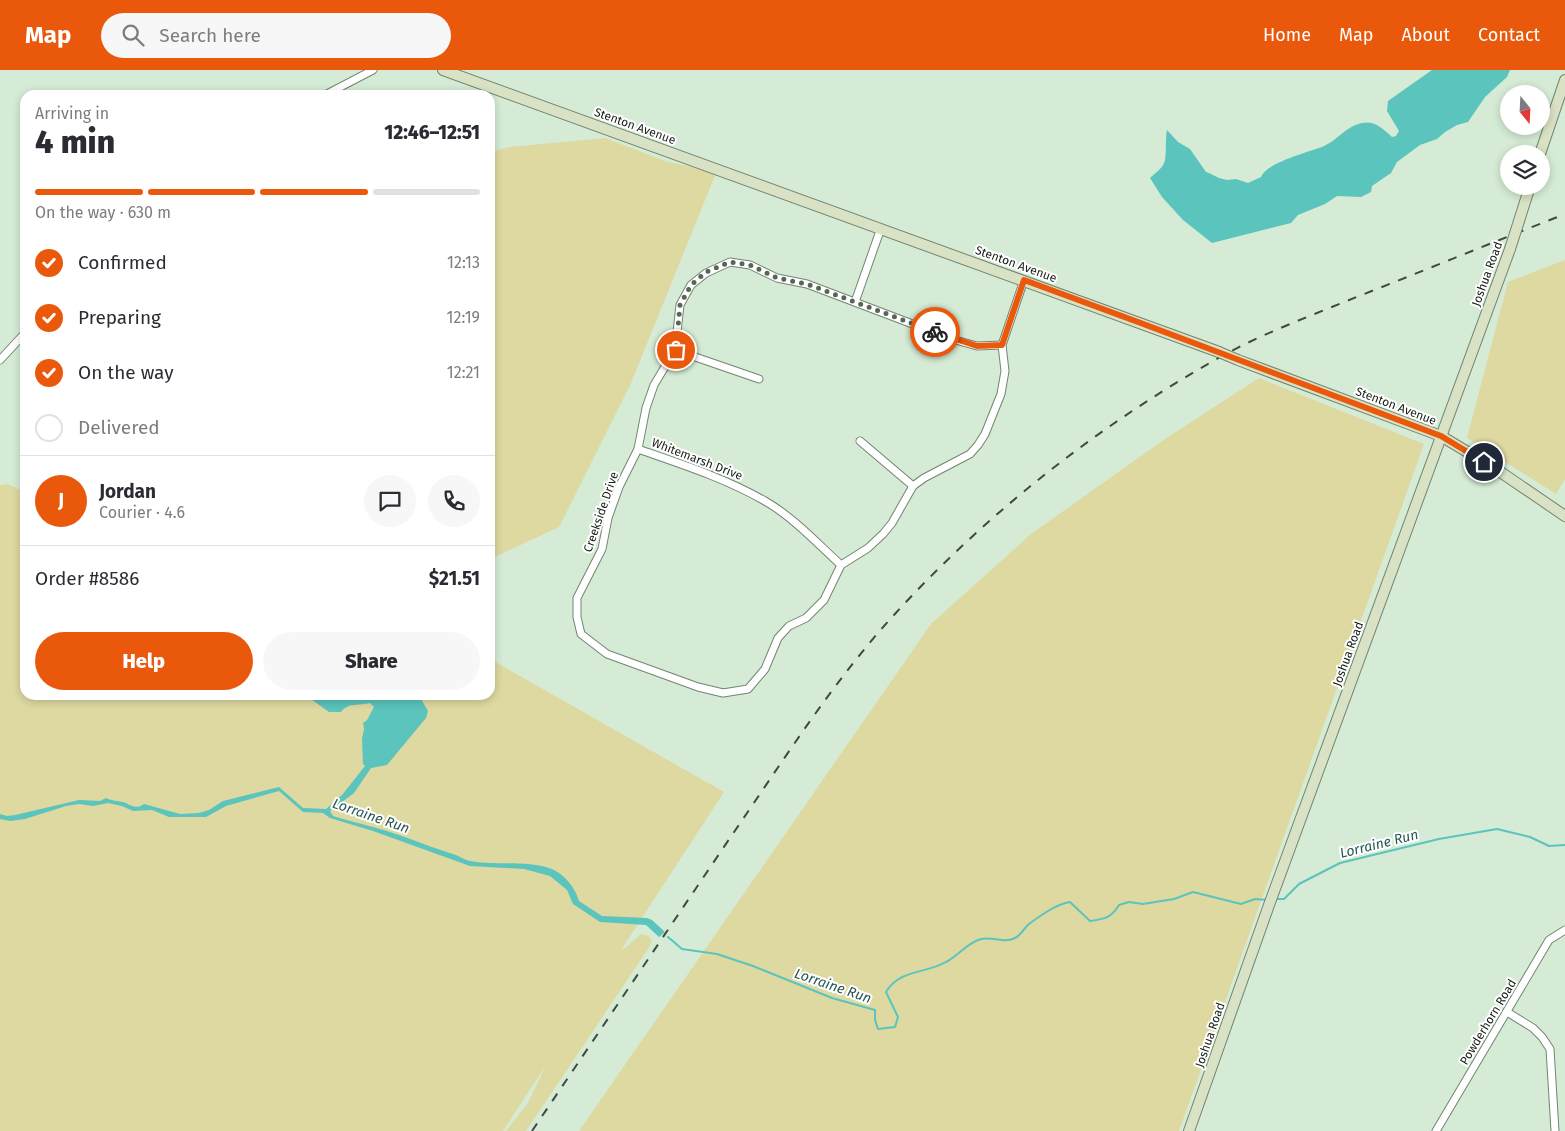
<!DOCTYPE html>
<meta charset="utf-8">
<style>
:root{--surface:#fff;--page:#f7f7f7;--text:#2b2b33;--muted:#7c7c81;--line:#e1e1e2;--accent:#ea580c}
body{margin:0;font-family:"Fira Sans",sans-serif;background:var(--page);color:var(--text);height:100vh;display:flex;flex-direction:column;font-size:19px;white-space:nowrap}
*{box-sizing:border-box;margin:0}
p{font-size:16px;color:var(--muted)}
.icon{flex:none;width:28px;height:28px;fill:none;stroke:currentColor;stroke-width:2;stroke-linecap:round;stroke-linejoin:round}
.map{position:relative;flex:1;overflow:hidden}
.panel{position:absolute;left:20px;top:20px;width:475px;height:610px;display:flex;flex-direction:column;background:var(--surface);border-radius:15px;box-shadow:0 2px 8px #0003}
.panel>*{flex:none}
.needle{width:32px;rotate:162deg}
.fabs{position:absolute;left:1500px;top:15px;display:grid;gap:10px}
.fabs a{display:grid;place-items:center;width:50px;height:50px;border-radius:50%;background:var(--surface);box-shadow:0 2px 8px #0003;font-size:25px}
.pin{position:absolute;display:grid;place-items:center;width:42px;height:42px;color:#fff;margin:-21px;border:2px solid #fff;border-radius:50%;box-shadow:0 1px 5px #0007}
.courier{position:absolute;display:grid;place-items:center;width:50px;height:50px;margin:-25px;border:4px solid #ea580c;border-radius:50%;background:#fff;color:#222;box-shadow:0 1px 6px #0007}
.head em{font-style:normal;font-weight:800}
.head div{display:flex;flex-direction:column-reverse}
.head{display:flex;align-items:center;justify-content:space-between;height:85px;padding:0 15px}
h1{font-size:32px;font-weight:800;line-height:38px}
.bar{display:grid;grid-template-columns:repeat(4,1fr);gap:8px 5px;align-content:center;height:60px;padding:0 15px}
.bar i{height:6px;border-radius:4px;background:var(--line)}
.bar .active{background:var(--accent)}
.bar p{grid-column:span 4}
.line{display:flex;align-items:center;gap:12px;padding:0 15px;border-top:1px solid var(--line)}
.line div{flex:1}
.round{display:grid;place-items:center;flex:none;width:52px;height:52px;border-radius:26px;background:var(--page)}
ol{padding:0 15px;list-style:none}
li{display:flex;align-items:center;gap:15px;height:55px}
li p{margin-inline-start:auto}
li .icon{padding:5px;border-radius:50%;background:var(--accent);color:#fff;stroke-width:4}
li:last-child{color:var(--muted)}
li i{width:28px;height:28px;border:2px solid var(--line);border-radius:50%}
.cta{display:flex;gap:10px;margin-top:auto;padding:10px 15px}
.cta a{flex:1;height:58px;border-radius:30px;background:var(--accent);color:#fff;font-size:20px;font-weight:800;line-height:58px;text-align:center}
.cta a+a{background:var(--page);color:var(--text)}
header{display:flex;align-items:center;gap:30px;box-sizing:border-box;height:70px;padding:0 25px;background:var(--accent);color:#fff}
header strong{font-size:24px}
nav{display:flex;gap:28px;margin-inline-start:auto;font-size:18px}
.search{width:350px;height:45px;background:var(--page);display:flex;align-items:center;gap:12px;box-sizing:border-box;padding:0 18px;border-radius:28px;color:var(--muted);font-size:19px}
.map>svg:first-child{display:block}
.green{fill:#ded8a1}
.water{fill:#5ac4bd}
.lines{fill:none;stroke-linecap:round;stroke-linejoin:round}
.stream{stroke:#5ac4bd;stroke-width:2}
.minor-casing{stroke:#718571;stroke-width:9}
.secondary-casing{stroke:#718571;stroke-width:12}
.minor{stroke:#fff;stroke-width:7}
.secondary{stroke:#d9e2c4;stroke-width:10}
.rail{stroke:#3f4a3f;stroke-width:2;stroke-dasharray:9 9;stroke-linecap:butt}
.secondary-bridge-casing{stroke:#718571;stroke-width:12;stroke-linecap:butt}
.secondary-bridge{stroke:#d9e2c4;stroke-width:10}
.done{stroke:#596559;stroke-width:5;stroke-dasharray:0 9}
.route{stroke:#ea580c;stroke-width:6}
.labels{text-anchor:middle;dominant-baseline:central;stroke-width:4;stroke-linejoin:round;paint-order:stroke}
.street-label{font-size:12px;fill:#161d16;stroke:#fff}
.water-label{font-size:14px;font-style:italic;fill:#295855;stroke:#fff}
</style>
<header>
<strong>Map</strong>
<div class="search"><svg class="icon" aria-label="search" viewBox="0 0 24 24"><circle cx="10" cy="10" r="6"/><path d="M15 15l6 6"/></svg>Search here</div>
<nav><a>Home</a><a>Map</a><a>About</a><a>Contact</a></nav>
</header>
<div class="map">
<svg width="1565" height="1061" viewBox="0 0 1565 1061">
<rect width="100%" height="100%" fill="#d5ebd5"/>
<g class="green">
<polygon points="605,68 665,91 716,103 631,313 559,457 490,489 490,82 510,77"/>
<polygon points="1565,190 1565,409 1556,424 1467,368 1508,212"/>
<polygon points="1259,308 1424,374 1179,1061 579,1061 931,554 1031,464 1165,369"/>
<path d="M7,414L25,422V625H490V589L724,722L621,880C628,877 634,869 641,864L649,866L652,871L648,879L526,1061H506L528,1033L546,995L503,1061H0V415Z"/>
</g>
<g class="water">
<path d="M1432,0H1510L1507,7L1485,27L1468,52L1457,55L1445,62L1437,69L1420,75L1397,92L1391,103L1372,116L1371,122L1361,127L1337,126L1325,134L1298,145L1291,153L1212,173L1183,150L1162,127L1150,108C1154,104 1162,99 1164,93C1167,88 1165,69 1167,60L1178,72L1190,79L1206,102L1209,103L1219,108L1227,110L1236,109L1248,113L1261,107C1266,93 1308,82 1322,77C1337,71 1346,56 1362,53C1374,50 1384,59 1392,67L1396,66L1399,61L1387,41L1388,31Z"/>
<path d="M305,625H416L421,629L428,641L426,648L387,695L371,698L354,723L330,741L333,746C356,753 380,758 402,766C421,773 437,779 456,785C461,787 465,790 470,791C496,796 523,790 549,798C564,803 575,817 579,831L602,846L647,848L652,850L665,862L659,867L646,855L600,852L573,834L567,820L550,806L524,799L470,796L373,761L330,748L323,743L303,742L279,721L226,736L206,747H169L152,740L133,741L122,736L108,733L93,736L79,734L66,736L25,749L10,751L0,749V744L7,746L15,745L79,730L100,731L106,728C112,731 118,731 123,732C131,735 136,740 144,734L180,744L199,743L209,740L223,731L279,717L303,738L326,739L342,725L365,696L363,694L362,669L364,659L363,653L367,650L374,637L370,633C359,636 349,632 341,642H329Z"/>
</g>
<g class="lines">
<g class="stream">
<polyline points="1275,829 1284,829 1299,814 1340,793 1439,769 1497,759 1530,767 1549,776 1565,775"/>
<path d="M668,867L682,879L717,884L753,896L832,928L875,940V950L878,959L895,957L898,947L886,922C900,899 925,904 946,892C958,886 968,872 981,869C992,866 1004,874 1015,868C1021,865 1024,858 1029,854C1040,846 1056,834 1070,832L1090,851C1105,849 1111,848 1119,835L1129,832L1143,834L1174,829L1193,822L1241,834L1255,829L1268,830"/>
</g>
<g class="minor-casing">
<g id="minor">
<polyline points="325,25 373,0"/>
<polyline points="855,232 881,158"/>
<polyline points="1002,275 977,276 952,269 807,214 777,208 750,195 730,192 706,203 691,215 680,235 675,280 654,315 646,338 638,379 619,417 608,448 602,479 577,528 577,547 581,564 607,584 698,617 723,623 748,619 765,599 778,568 789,556 806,548 824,530 841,495 868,478 883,464 892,453 913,416 924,408 970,384 978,375 985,364 1001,324 1005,301 1002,275 1024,210"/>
<polyline points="675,280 759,309"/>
<polyline points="0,290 25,263"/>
<polyline points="860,371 913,416"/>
<path d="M638,379C681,394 725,408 765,431C793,447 818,474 841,495"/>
<polyline points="1507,942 1533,958 1542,967 1550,979 1555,1061"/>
<polyline points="1436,1061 1549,870 1565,860"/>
</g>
</g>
<g class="secondary-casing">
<g id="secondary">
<polyline points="443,0 1219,282"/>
<polyline points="1540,84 1565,10"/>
<polyline points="1519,151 1530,116"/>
<polyline points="1238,290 1441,366 1499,401 1565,446"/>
<polyline points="1189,1061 1269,835 1510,179"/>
</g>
</g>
<use href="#minor" class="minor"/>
<use href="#secondary" class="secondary"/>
<path class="rail" d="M532,1061C599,962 665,864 732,765C783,691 832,613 893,546C988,442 1099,355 1222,286C1266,262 1313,245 1359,226C1428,199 1496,171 1565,144"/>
<g class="secondary-bridge-casing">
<g id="secondary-bridge">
<polyline points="1510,179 1519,151"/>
<polyline points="1219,282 1238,290"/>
</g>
</g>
<use href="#secondary-bridge" class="secondary-bridge"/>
</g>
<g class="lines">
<polyline class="done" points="676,280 680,235 691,215 706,202 730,192 750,195 777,208 807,214 935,262"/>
<polyline class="route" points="935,262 977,276 1002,275 1024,210 1138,252 1441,366 1484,392"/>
</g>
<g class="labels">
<g class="street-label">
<text transform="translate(635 56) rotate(20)">Stenton Avenue</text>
<text transform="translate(1016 194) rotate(20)">Stenton Avenue</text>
<text transform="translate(1487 204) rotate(-70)">Joshua Road</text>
<text transform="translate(1396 336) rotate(21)">Stenton Avenue</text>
<text transform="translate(697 389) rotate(21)">Whitemarsh Drive</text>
<text transform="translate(601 442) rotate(-71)">Creekside Drive</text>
<text transform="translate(1348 584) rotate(-70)">Joshua Road</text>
<text transform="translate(1488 952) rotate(-59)">Powderhorn Road</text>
<text transform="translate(1210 965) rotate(-71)">Joshua Road</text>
</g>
<g class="water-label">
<text transform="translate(371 746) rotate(19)">Lorraine Run</text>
<text transform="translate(1379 774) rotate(-14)">Lorraine Run</text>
<text transform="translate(833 916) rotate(19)">Lorraine Run</text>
</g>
</g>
</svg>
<div class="fabs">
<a><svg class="needle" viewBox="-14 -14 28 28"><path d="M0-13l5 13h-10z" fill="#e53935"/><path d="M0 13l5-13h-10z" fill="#7c7c81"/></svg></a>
<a><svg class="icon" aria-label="layers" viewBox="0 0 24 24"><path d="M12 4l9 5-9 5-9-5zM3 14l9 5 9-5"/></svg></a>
</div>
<div class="pin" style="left:676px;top:280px;background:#ea580c"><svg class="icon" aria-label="bag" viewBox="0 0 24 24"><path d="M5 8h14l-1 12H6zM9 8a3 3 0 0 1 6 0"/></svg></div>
<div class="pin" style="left:1484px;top:392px;background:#1f2937"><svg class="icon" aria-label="home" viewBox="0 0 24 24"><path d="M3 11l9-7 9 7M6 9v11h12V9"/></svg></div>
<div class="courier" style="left:935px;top:262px"><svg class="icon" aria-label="bike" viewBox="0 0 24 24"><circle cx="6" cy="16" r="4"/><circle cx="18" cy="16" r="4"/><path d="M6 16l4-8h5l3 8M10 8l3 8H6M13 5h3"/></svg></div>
<section class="panel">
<div class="head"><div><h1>4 min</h1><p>Arriving in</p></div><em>12:46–12:51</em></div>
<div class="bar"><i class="active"></i><i class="active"></i><i class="active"></i><i></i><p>On the way · 630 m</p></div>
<ol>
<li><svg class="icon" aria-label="check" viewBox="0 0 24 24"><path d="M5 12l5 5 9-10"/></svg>Confirmed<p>12:13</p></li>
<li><svg class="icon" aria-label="check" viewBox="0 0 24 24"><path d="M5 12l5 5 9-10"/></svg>Preparing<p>12:19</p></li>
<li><svg class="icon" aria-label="check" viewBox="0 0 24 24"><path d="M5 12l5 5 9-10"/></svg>On the way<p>12:21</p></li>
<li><i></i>Delivered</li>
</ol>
<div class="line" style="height:90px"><b class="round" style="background:var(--accent);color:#fff">J</b><div><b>Jordan</b><p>Courier · 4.6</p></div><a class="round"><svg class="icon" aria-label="chat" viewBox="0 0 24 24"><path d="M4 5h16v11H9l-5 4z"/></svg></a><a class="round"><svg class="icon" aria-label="phone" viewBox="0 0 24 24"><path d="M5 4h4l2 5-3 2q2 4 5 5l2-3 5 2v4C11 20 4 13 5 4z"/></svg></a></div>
<div class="line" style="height:65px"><div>Order #8586</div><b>$21.51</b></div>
<div class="cta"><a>Help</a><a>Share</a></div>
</section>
</div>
